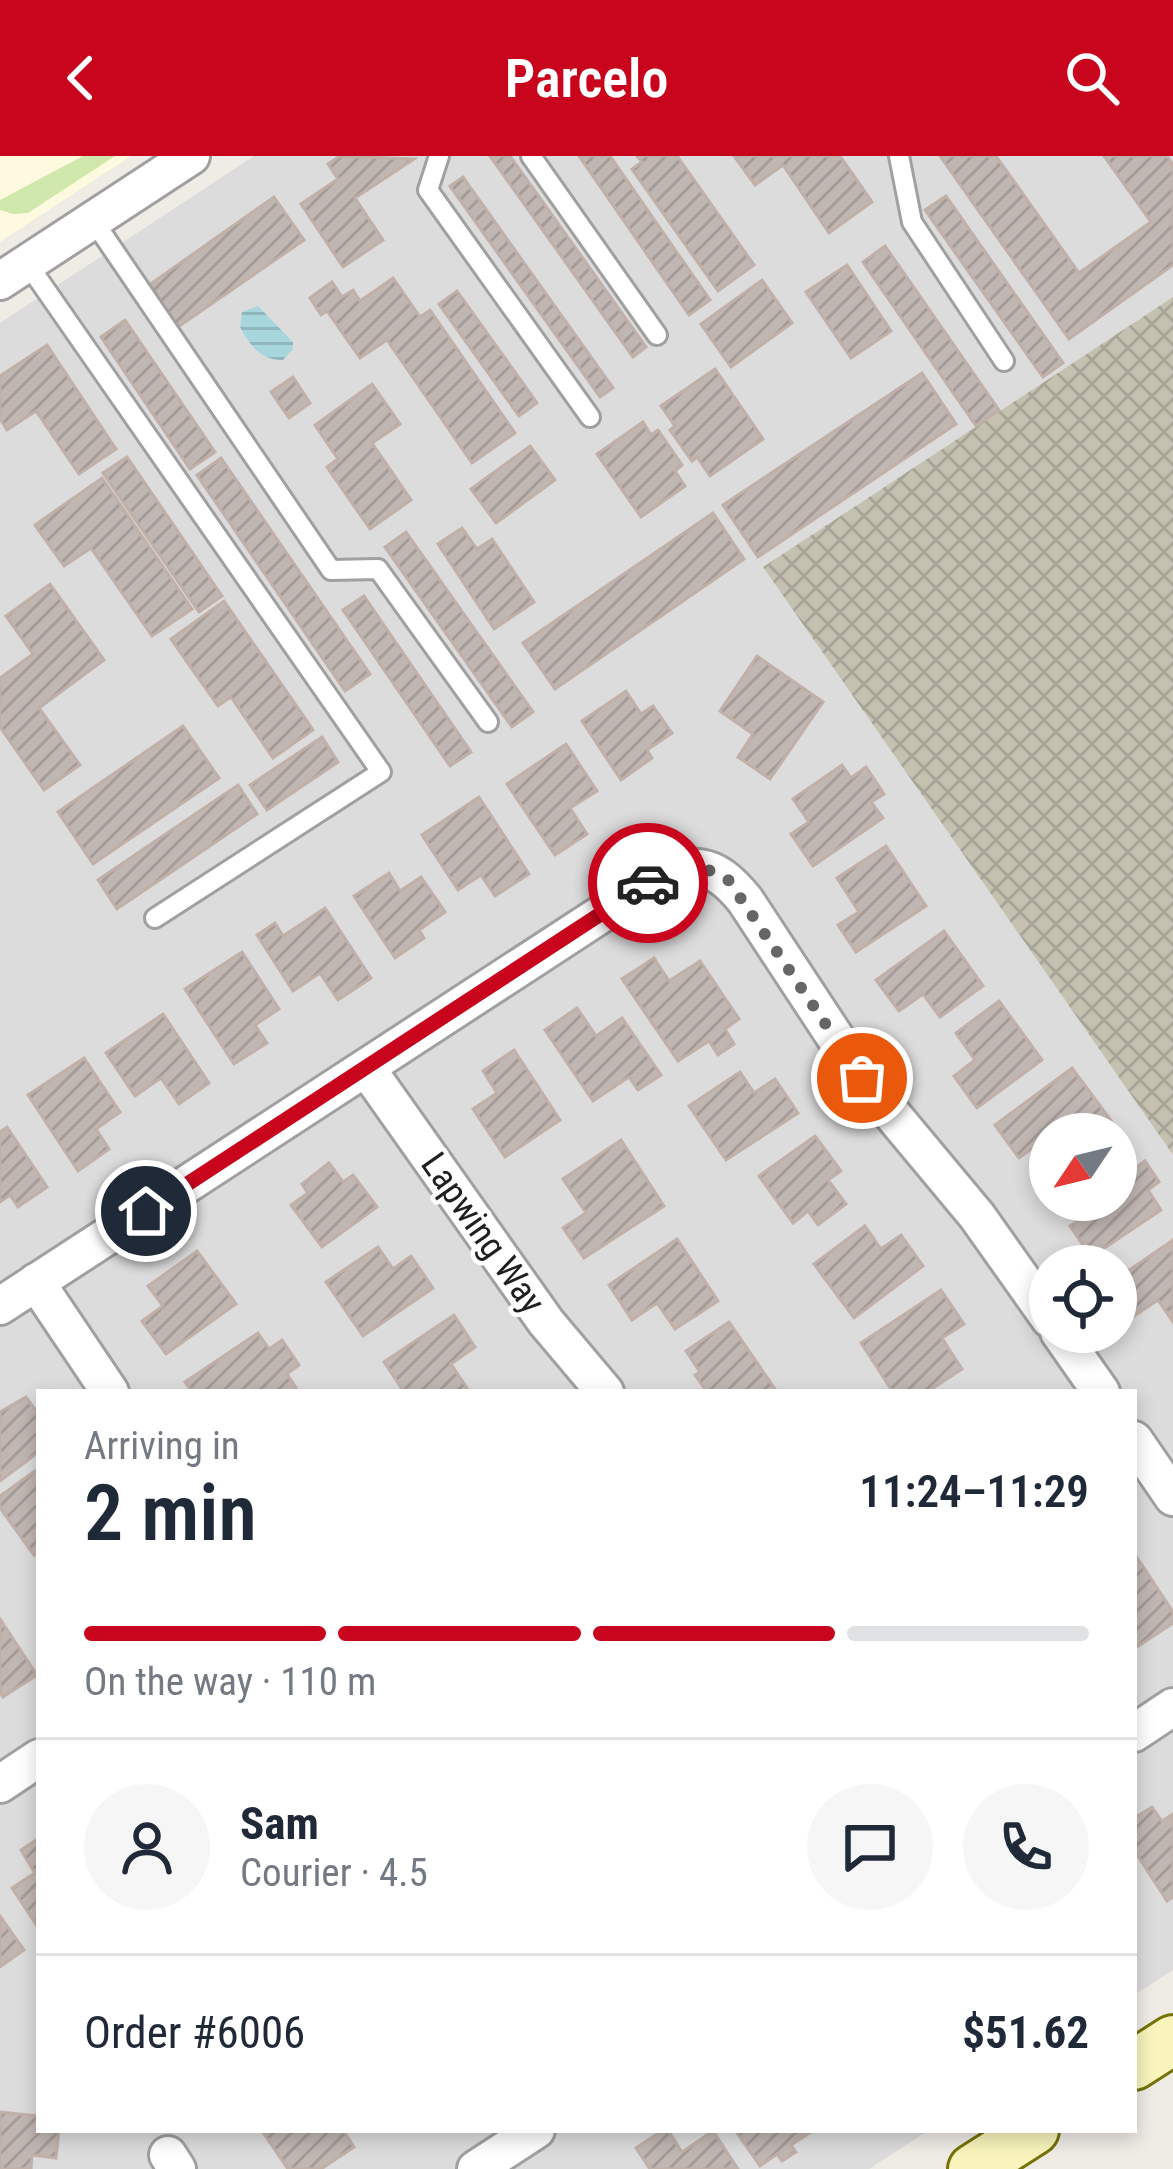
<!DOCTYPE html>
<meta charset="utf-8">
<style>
:root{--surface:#fff;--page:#f6f6f7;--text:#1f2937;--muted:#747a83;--line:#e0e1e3;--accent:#c8051d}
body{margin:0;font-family:"Roboto Condensed",sans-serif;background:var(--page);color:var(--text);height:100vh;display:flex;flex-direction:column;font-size:45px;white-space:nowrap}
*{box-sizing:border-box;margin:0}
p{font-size:39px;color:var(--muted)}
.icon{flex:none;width:66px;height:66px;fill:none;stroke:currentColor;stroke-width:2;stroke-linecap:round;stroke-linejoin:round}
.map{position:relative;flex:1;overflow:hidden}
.details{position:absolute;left:36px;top:1233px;width:1101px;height:744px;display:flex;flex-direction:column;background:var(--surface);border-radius:0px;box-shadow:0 6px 18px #0003}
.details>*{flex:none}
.needle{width:78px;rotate:235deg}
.tools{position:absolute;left:1029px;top:957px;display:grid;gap:24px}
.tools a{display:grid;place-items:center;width:108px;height:108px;border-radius:50%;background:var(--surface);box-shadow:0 6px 18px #0003;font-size:60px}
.pin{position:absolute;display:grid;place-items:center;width:102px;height:102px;color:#fff;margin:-51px;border:6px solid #fff;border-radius:50%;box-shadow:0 3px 12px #0007}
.courier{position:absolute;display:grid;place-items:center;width:120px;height:120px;margin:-60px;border:9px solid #c8051d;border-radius:50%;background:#fff;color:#222;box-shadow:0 3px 15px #0007}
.summary em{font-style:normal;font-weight:600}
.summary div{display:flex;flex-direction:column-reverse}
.summary{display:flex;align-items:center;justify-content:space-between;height:204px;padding:0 48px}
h1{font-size:78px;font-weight:600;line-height:90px}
.bar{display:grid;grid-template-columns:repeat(4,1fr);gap:18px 12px;align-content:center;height:144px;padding:0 48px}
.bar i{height:15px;border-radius:9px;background:var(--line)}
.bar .current{background:var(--accent)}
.bar p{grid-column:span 4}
.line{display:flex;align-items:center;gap:30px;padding:0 48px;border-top:3px solid var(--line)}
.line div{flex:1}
.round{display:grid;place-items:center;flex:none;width:126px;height:126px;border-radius:63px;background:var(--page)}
header{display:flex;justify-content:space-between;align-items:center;height:156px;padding:0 48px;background:var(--accent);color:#fff;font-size:54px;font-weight:600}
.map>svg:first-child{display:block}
.residential{fill:#dddcdc;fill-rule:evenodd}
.education{fill:#fefadf}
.construction{fill:url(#construction-cross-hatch)}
.grass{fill:#d1e8ac}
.water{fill:url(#water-rules)}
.building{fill:url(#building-hatch);stroke:#c1b0a8;stroke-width:3}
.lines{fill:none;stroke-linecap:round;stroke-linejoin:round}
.lane-casing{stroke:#a0a0a0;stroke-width:24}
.street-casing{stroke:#a0a0a0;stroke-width:42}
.secondary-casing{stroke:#747208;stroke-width:54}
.lane{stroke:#fff;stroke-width:18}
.street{stroke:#fff;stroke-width:36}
.secondary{stroke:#f8f4bb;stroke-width:48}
.done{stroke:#686664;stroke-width:12;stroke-dasharray:0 21.6}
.route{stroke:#c8051d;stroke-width:15}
.labels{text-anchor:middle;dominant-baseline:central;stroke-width:9;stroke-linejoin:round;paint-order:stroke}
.street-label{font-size:36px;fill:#1f1f1f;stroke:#fff}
</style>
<header><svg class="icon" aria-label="back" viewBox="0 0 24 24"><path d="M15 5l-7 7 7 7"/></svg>Parcelo<svg class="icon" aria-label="search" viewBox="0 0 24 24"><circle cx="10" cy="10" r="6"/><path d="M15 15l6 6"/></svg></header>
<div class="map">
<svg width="1173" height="2013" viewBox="0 0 1173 2013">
<defs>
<pattern id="construction-cross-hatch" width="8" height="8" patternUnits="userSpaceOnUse" patternTransform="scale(3)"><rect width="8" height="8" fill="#c4c1b1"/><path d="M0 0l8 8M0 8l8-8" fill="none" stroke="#a8a598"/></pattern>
<pattern id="water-rules" width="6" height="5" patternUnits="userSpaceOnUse" patternTransform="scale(3)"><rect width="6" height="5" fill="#a7d6dc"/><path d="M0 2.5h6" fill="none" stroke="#8fb7bc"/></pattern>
<pattern id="building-hatch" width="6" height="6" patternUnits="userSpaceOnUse" patternTransform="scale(3)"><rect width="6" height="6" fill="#c0b6b2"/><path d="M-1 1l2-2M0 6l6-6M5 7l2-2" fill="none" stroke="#a59c99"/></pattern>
</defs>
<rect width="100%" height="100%" fill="#efebe5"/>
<path class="residential" d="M254,0H1173V141L763,411L1173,999V1814L1134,1839V1236H39V1974H929L869,2013H0V167ZM1050,978H1116V1044H1050ZM1050,1110H1116V1176H1050Z"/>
<polygon class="education" points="0,0 131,0 0,86"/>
<polygon class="construction" points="1173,141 1173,999 763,411"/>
<polygon class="grass" points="83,0 115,0 28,57 13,58 0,54 0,44"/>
<path class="water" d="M258,150L293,186V193L283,204C262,205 249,189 240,171L242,156Z"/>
<g class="building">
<polygon points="340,0 414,3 355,42 383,84 343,111 301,48 338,23 328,8"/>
<polygon points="490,0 510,0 646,191 633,201"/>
<polygon points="579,0 610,0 710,144 689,159"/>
<polygon points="637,0 677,0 754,109 718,135 632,13 642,6"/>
<polygon points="734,0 840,0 872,46 829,77 783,9 755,29"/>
<polygon points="940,0 996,0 1079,117 1151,66 1104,0 1167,0 1173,9 1173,109 1069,183"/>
<polygon points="463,21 613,232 600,241 450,30"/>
<polygon points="946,40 1063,207 1043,221 925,54"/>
<polygon points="274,41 304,84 178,171 149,129"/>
<polygon points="885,90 999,254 976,270 863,106"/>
<polygon points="847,109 891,175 851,202 806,136"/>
<polygon points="393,122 420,161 430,154 515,277 472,307 387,184 360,202 327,155 321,159 310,142 332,126 342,141 353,134 360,145"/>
<polygon points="762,124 792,167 731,211 701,168"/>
<polygon points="457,135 537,247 519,260 439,148"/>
<polygon points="125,164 215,296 190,313 101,181"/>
<polygon points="47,189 116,293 79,318 36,255 7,274 0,263 0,220"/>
<polygon points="715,213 763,283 710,320 697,301 692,305 670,274 675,270 661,250"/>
<polygon points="922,217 956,268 758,401 723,349"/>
<polygon points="293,221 310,247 289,262 271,236"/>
<polygon points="372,228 400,268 372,287 411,344 370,373 327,311 338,303 315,269"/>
<polygon points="643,266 651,279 658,274 682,309 675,315 685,330 641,361 597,298"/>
<polygon points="530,290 555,324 496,367 471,333"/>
<polygon points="127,301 222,440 199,456 103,317"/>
<polygon points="221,302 370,518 345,535 197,319"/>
<polygon points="102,322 192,453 152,480 91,392 64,410 35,369"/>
<polygon points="713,357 744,403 555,533 523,487"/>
<polygon points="462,372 477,393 492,383 534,446 494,473 438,388"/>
<polygon points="406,376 533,556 512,571 385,391"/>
<polygon points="50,428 104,504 39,552 80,609 44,634 0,571 0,522 33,498 6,460"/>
<polygon points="364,440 471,596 450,610 343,454"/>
<polygon points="224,445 313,574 273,602 231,541 218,550 171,483"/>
<polygon points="757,500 823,546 770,623 738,601 753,578 720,555"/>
<polygon points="626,535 641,558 653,550 672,577 647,594 652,602 621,624 582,565"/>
<polygon points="183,570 219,622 93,708 58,656"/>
<polygon points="322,581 338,606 267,654 250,629"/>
<polygon points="566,588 597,635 570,652 587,678 555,699 507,628"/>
<polygon points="842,609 851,622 866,611 884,638 871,646 883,662 813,710 791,678 809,666 793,643"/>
<polygon points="238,629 257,658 117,753 98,724"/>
<polygon points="479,641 529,718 495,740 481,719 458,734 422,679"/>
<polygon points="886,690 926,750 856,796 838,769 859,756 837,722"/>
<polygon points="389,717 400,735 421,721 445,756 419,774 424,782 395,802 354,740"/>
<polygon points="325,752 371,822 338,844 320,817 293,835 257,779 275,767 283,780"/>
<polygon points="944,775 983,830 940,861 923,838 899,855 876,824"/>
<polygon points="242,796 279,853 255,869 267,887 234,908 185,833"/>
<polygon points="654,802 669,825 700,805 739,863 725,873 734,888 718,899 709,885 678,905 622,823"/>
<polygon points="999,845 1042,904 977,952 954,920 975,904 956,877"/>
<polygon points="577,852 596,880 622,862 661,919 638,934 629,921 593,945 545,874"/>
<polygon points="163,858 209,927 179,948 161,922 135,940 106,897"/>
<polygon points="514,894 560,964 505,1001 473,953 497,937 483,915"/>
<polygon points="84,902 120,956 96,973 109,993 78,1015 28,939"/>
<polygon points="1072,912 1118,974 1113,978 1050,978 1050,998 1041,986 1019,1002 995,969"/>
<polygon points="740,916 754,937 775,923 798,957 726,1004 689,950"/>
<polygon points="7,971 47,1031 18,1051 10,1039 0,1046 0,976"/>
<polygon points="815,980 841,1015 828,1024 846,1048 818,1069 808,1055 793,1067 759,1020"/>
<polygon points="621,984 664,1050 584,1102 563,1072 586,1057 563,1023"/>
<polygon points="1124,998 1134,1013 1145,1005 1159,1026 1148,1034 1161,1054 1091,1101 1070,1070 1089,1058 1079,1044 1116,1044 1116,1004"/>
<polygon points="329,1007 343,1026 353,1019 377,1051 322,1091 291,1049 308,1037 302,1028"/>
<polygon points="865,1070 881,1093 901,1079 923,1110 854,1162 814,1108"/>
<polygon points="677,1083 718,1145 675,1173 657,1147 632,1164 609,1129"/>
<polygon points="1173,1084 1173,1166 1158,1144 1131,1162 1116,1140 1116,1123"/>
<polygon points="378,1091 393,1113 411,1100 433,1132 363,1180 326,1126"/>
<polygon points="197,1095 236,1148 166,1198 142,1165 163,1150 148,1130"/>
<polygon points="941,1134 964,1168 942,1182 962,1213 927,1236 893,1236 861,1187"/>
<polygon points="454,1159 475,1191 451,1208 469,1235 404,1236 384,1206"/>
<polygon points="729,1166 775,1233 770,1236 707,1236 695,1219 700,1216 686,1195"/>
<polygon points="258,1177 269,1193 282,1184 299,1209 287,1218 296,1232 291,1236 192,1236 185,1226"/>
<polygon points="26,1241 39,1259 39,1280 35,1283 39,1296 0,1325 0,1256"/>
<polygon points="39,1312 39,1395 34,1399 0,1352 0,1340"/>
<polygon points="1134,1397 1173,1456 1173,1467 1134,1493"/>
<polygon points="0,1463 37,1519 3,1541 0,1536"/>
<polygon points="1152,1651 1162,1665 1173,1658 1173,1741 1167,1745 1134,1694 1134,1662"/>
<polygon points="39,1682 39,1773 12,1732 35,1717 21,1694"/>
<polygon points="0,1760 24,1794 0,1811"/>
<polygon points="0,1956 39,1960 39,1974 59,1974 56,2002 32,1999 31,2013 0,2013"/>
<polygon points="270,1974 343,1974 354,1991 321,2013 288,2013 264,1978"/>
<polygon points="663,1974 668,1974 682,1996 713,1975 738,2013 650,2013 636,1992"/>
<polygon points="735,1974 814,1974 791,1989 796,1996 782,2005 777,1998 760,2010"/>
</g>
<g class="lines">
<g class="lane-casing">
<g id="lane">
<polyline points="439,0 428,34 590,261"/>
<polyline points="531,0 657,179"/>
<polyline points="899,0 912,66 1004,205"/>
<polyline points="93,64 331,414 378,413 488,566"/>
<polyline points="27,107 381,616 155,762"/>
</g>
</g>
<g class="street-casing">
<g id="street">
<polyline points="0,125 191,0"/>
<polyline points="367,913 546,1166 605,1236"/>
<polyline points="36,1126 110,1236"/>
<path d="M0,1150L649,727C693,705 712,704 745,744L862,922L977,1060L1050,1163"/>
<polyline points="1059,1176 1101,1236"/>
<polyline points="1134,1284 1173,1341"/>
<polyline points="1134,1577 1173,1551"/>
<polyline points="0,1628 39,1602"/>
<polyline points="168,1999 177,2013"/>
<polyline points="476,2013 536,1974"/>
</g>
</g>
<g class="secondary-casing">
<g id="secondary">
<polyline points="1134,1909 1173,1884"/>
<polyline points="973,2013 1034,1974"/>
</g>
</g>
<use href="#lane" class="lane"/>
<use href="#street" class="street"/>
<use href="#secondary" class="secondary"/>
</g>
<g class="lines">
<path class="done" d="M648,727C681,711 694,705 727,722L862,922"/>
<polyline class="route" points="146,1055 648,727"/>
</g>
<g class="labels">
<g class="street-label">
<text transform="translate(483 1077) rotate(55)">Lapwing Way</text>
</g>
</g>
</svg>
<div class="tools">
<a><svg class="needle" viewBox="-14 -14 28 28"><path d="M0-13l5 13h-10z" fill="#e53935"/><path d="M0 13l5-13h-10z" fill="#747a83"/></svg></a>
<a><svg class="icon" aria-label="locate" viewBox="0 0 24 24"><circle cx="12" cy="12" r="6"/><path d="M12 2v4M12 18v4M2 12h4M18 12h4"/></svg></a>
</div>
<div class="pin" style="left:862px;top:922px;background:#ea580c"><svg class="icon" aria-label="bag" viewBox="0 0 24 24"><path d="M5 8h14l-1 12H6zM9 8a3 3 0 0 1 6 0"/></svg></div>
<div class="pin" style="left:146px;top:1055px;background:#1f2937"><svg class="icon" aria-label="home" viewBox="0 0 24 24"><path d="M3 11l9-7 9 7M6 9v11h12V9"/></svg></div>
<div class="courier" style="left:648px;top:727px"><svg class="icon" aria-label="car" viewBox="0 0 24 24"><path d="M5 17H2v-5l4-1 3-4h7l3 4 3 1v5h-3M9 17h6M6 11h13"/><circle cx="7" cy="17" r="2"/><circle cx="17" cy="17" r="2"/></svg></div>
<section class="details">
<div class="summary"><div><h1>2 min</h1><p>Arriving in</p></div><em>11:24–11:29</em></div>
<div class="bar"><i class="current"></i><i class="current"></i><i class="current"></i><i></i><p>On the way · 110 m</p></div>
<div class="line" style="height:216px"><a class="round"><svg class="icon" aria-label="person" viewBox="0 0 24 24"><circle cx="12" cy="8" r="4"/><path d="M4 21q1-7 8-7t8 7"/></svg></a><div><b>Sam</b><p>Courier · 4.5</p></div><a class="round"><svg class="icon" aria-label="chat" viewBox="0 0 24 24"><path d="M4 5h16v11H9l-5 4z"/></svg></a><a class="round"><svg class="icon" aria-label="phone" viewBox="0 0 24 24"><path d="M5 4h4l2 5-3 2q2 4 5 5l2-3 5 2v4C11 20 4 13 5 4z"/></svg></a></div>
<div class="line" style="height:156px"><div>Order #6006</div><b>$51.62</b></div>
</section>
</div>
